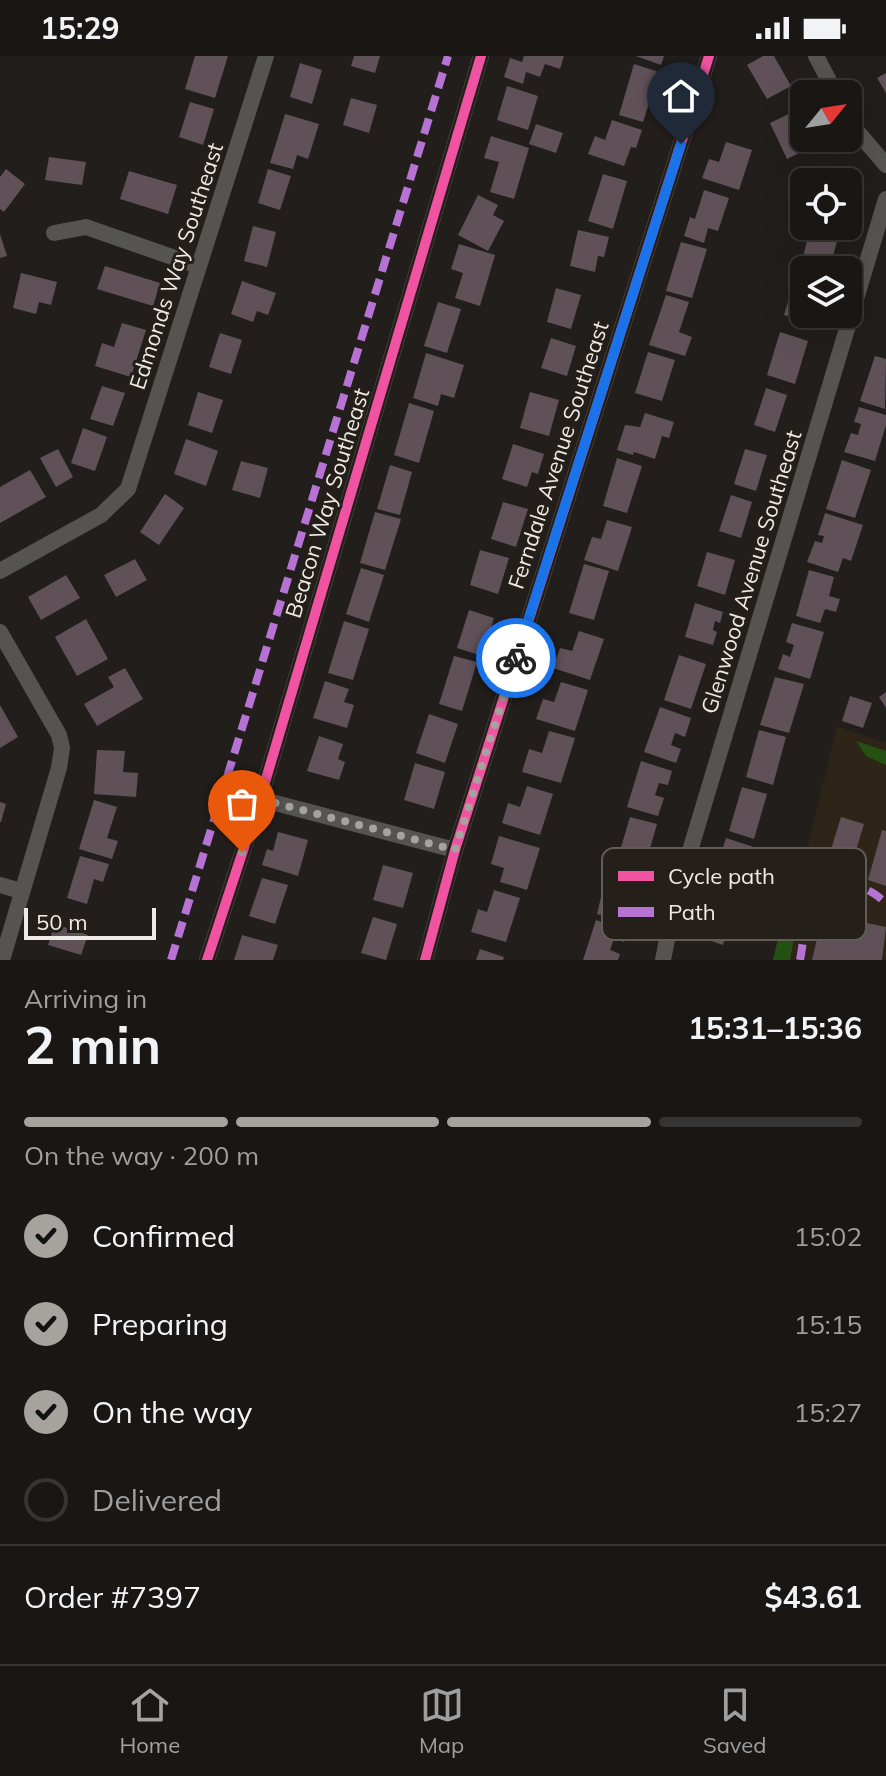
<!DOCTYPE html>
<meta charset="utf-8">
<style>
:root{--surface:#191614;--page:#221f1d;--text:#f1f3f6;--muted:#9f9fa0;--line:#373534;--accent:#a6a39e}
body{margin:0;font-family:Mulish,sans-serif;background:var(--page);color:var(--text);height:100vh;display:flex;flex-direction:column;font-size:30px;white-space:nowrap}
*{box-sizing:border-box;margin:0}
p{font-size:26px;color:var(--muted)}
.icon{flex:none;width:44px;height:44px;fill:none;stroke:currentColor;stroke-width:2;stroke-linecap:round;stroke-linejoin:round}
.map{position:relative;height:904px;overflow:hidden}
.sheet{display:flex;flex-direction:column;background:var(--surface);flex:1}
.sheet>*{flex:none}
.needle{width:52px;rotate:60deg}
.fabs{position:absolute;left:790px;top:24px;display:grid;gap:16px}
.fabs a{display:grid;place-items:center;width:72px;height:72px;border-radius:12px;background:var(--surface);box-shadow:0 8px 32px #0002,0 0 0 2px var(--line);font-size:40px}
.scale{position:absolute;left:24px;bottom:20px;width:132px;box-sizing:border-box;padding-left:8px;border:4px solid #eeeae5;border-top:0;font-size:22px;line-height:28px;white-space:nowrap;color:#eeeae5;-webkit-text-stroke:6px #241f18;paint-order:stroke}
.pin{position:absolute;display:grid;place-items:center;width:68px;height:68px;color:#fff;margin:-82px -34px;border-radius:50% 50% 50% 0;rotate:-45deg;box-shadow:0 0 8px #0007}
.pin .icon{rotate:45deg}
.courier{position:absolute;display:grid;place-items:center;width:80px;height:80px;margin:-40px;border:6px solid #1a73e8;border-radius:50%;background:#fff;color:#222;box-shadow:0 2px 10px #0007}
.head em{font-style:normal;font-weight:700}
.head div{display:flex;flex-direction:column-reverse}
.head{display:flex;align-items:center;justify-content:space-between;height:136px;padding:0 24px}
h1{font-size:52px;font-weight:700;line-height:60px}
.bar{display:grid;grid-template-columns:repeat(4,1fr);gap:12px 8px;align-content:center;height:96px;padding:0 24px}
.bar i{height:10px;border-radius:6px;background:var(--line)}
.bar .selected{background:var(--accent)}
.bar p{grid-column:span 4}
.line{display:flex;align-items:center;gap:20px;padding:0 24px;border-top:2px solid var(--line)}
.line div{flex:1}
ol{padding:0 24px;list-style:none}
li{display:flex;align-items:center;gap:24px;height:88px}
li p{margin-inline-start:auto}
li .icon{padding:8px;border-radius:50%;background:var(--accent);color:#111;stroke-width:4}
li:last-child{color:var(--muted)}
li i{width:44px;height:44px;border:4px solid var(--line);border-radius:50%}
.status{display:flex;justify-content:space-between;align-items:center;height:56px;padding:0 40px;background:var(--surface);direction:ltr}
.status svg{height:22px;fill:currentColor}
.dock{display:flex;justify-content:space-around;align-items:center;height:112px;border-top:2px solid var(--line);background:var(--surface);font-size:22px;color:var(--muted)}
.dock a{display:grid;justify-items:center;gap:4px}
.dock .selected{color:var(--accent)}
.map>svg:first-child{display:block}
.education{fill:#2e2417}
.forest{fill:#235112}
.building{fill:#605159}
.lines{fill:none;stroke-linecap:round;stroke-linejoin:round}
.street{stroke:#565451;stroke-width:16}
.quiet{stroke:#b673d3;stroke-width:8;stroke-dasharray:16 8;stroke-linecap:butt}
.cycleway-casing{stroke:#241f18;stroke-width:15}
.cycleway{stroke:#f153a3;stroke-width:10}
.done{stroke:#a6a39e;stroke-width:8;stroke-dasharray:0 14.4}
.route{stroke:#1a73e8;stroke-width:10}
.labels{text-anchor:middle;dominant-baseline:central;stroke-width:6;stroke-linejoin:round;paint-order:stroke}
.street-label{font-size:22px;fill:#eeeae5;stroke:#241f18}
.key{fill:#241f18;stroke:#615c56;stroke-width:2}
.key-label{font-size:22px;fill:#eeeae5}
</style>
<div class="status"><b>15:29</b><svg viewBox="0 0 49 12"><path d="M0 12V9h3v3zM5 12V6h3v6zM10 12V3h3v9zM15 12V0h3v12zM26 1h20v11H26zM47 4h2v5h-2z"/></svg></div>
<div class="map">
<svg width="886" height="904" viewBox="0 0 886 904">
<rect width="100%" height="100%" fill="#211e1b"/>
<polygon class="education" points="837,670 886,687 886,904 780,904"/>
<g class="forest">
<polygon points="856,685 886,695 886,709 866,700"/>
<polygon points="809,799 790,904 773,904 796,804"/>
</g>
<g class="building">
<polygon points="195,0 228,0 215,42 185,33"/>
<polygon points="354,0 380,0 375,17 351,10"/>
<polygon points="524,0 564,0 560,13 545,8 540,21 526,16 523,28 504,21 510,2 522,6"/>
<polygon points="636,0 664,0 661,9"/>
<polygon points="763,0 774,0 791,30 767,43 747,9"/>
<polygon points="300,7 322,14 312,48 290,41"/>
<polygon points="634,8 659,16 643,66 619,59"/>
<polygon points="886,17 886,37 877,22"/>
<polygon points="507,30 538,40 528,74 497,64"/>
<polygon points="351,42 377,49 369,77 343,69"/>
<polygon points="190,46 214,53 203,89 179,81"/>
<polygon points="795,55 804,72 804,82 812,82 815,89 787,103 770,67"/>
<polygon points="285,58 319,68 308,103 297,99 293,113 270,107"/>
<polygon points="612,64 642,74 636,92 631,91 624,110 588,98 595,80 605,84"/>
<polygon points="536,68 563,77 556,97 529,88"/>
<polygon points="491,80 529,92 514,143 490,136 499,106 484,102"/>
<polygon points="726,86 752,94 739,134 702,122 709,103 719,106"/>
<polygon points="49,101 86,106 82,129 45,124"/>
<polygon points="6,113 25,128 4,156 0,153 0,121"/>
<polygon points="268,113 291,120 280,154 258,147"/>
<polygon points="129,115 177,129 168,158 120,143"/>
<polygon points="831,117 856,125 849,148 848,126 828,126"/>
<polygon points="603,118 627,125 613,173 588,165"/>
<polygon points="704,134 729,142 718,175 708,172 704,187 684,180 690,161 695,163"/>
<polygon points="478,139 498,149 493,159 504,165 488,195 458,179"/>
<polygon points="253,170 276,176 267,211 244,205"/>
<polygon points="578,174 609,181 604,201 598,200 595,216 570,210"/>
<polygon points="810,174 838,182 829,214 800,212"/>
<polygon points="0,178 7,200 0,202"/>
<polygon points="681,186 707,193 692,242 666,235"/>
<polygon points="459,188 495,199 480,250 455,242 463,217 451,213"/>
<polygon points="105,210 160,227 153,250 97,233"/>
<polygon points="21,217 57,226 51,249 39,246 36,258 13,252"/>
<polygon points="795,222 804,225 804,258 818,258 816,262 812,261 810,267 784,259"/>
<polygon points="242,225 276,237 268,259 257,255 253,266 231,258"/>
<polygon points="556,232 581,239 571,273 547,266"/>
<polygon points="666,239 689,246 679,276 692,281 685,300 649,289"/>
<polygon points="438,246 461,253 447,297 424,290"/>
<polygon points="122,267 146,274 131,321 95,310 102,287 114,291"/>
<polygon points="780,276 808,285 795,328 767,319"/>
<polygon points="220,277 242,284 231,318 209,311"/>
<polygon points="551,282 576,290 567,320 541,312"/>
<polygon points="648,296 675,304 662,345 635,337"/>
<polygon points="426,297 464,309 454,342 441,338 438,350 413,342"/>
<polygon points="875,300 886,303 885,353 860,345"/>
<polygon points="102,330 125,337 113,370 90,363"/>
<polygon points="766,332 787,339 775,376 754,369"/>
<polygon points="198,336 223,344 212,377 188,369"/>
<polygon points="530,336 559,344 549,380 520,372"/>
<polygon points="409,347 434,355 419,407 394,399"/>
<polygon points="859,351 886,359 886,369 875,405 844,396 851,377 858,379 861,368 854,366"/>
<polygon points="645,357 674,366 669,382 662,380 655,403 634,396 633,399 617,394 625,369 640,371"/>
<polygon points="83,372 107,381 95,415 71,407"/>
<polygon points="186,383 218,395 206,430 174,418"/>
<polygon points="513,388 544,398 538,418 532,416 527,431 502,423"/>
<polygon points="58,393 73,421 56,431 40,402"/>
<polygon points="745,393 767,399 756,435 734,428"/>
<polygon points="617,402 642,410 627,457 603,450"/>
<polygon points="842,404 871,414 855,462 826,453"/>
<polygon points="241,405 268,412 260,442 232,434"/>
<polygon points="390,409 412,416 400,459 377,453"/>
<polygon points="30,414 46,441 0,467 0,431"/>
<polygon points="165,438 184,452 159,489 140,476"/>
<polygon points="731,439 752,446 741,482 719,475"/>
<polygon points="503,446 528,453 516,491 491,483"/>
<polygon points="375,456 401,463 385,514 360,507"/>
<polygon points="825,457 863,469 851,505 843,502 838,516 807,506 815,485 822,487 824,480 818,479"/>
<polygon points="607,464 632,471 618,515 584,504 592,481 601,483"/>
<polygon points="480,494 509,502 498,538 470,529"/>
<polygon points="707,496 735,504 725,539 697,530"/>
<polygon points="135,503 147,524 116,541 104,519"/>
<polygon points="584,508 609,515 594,564 569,557"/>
<polygon points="361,512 384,519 369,566 346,558"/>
<polygon points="809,514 834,521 829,540 840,543 836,556 825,553 820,567 796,560"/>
<polygon points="66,519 80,542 41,564 28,541"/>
<polygon points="695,547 723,556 720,567 715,565 713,574 717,576 713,589 685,581"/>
<polygon points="469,554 494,562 482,600 457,592"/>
<polygon points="86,563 108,603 77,620 55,581"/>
<polygon points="344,565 369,573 353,624 328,617"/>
<polygon points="792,567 824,576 810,623 778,613 783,598 790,601 794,589 786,586"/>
<polygon points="579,575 604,583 590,624 553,612 560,592 572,595"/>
<polygon points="679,599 706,608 691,653 664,644"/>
<polygon points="454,600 477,606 462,655 439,648"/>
<polygon points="125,612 143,643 97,670 84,648 114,631 108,621"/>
<polygon points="775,621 804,628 789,677 760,669"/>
<polygon points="325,625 349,633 344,646 354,649 347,672 313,662"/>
<polygon points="561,626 588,634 575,675 536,663 543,643 554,646"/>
<polygon points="886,636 886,652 879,641"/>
<polygon points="850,640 872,647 863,672 842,665"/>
<polygon points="0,649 18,681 0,692"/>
<polygon points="660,651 691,662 685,681 675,677 671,689 681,693 676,707 644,696"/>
<polygon points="429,658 458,668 445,707 416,697"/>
<polygon points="759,674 786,681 773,729 746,721"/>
<polygon points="549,675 575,682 561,727 522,716 529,693 542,697"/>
<polygon points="319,680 343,688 338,703 345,706 339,724 307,715"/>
<polygon points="97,694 125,695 123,716 138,717 136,741 94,738"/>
<polygon points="641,705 672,715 668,729 659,727 655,739 664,742 658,760 627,751"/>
<polygon points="415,707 445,716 434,753 404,744"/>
<polygon points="527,730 553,738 540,779 502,767 508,747 520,751"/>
<polygon points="742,731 767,738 754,783 729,775"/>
<polygon points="94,744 117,751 107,782 118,785 112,803 79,793"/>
<polygon points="0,746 6,748 1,766 0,766"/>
<polygon points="630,761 657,768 644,813 617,805"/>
<polygon points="841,761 864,768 849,817 826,810"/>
<polygon points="882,774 886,775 886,830 868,824"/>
<polygon points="278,776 308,784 298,820 262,809 267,793 273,795"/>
<polygon points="499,780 540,792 527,834 500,826 504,812 491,808"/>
<polygon points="726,782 757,792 742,838 711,828 716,814 724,817 728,804 720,801"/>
<polygon points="80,800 109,808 103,826 94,823 87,848 67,842"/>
<polygon points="383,809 413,817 403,852 373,844"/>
<polygon points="608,811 641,819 638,831 627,828 624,840 635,843 630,866 597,858"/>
<polygon points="262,822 288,829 275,868 249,860"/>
<polygon points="494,834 520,842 506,886 471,876 478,853 487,856"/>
<polygon points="713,838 737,846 723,889 700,881"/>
<polygon points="823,858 886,871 882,904 812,904"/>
<polygon points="373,861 397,868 386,904 361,897"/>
<polygon points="596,864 628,875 624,886 614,883 610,894 620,898 618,904 583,904"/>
<polygon points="55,868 88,879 81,899 48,889"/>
<polygon points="242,879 278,889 273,904 234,904"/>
<polygon points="480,893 504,901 503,904 476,904"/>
</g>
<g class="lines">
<g class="street">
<polyline points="816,0 836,38"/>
<polyline points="848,60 856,74 886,109"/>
<polyline points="54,177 86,171 198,210"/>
<polyline points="0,515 101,459 128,433 266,0"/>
<polyline points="0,576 59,679 62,692 59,712 2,904"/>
<polyline points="260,743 455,794"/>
<polyline points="0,829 21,835"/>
<polyline points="207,904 260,743 481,0"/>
<polyline points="425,904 455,794 709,0"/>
<polyline points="663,904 674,848 886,143"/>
</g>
<g class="quiet">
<polyline points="171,904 448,0"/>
<path d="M800,904C803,890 805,859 812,847C820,833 851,828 865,833C873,836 879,841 886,847"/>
</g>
<g class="cycleway-casing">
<g id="cycleway">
<polyline points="207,904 260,743 481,0"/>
<polyline points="425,904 455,794 709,0"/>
</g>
</g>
<use href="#cycleway" class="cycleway"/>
</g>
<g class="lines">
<polyline class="done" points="242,796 260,743 455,794 516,602"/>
<polyline class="route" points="516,602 681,88"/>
</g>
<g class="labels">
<g class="street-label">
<text transform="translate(176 210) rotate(-72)">Edmonds Way Southeast</text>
<text transform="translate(558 399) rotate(-72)">Ferndale Avenue Southeast</text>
<text transform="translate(327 447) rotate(-73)">Beacon Way Southeast</text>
<text transform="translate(751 516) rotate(-73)">Glenwood Avenue Southeast</text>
</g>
</g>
<rect x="602" y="792" width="264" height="92" rx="12" class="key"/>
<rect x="618" y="815" width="36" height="10" fill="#f153a3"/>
<rect x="618" y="851" width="36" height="10" fill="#b673d3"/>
<g class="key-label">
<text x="668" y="828">Cycle path</text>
<text x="668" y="864">Path</text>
</g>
</svg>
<div class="fabs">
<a><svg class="needle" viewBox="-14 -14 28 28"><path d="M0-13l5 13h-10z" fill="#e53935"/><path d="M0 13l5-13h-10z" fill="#9f9fa0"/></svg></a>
<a><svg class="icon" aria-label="locate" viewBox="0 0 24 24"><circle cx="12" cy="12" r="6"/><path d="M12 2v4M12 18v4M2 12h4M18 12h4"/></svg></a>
<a><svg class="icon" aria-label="layers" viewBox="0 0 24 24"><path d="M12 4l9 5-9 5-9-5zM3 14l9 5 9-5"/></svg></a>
</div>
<div class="scale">50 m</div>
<div class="pin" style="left:242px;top:796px;background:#ea580c"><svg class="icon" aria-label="bag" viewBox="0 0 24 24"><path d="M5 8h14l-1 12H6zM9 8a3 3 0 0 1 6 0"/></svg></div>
<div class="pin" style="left:681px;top:88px;background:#1f2937"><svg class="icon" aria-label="home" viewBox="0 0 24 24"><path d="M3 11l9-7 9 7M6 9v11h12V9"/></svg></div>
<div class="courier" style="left:516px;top:602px"><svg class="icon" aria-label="bike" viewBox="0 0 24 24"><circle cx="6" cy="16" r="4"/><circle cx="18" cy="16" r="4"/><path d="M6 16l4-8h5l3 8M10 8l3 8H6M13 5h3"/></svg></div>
</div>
<section class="sheet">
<div class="head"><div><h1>2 min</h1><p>Arriving in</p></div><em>15:31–15:36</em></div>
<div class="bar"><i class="selected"></i><i class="selected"></i><i class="selected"></i><i></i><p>On the way · 200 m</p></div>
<ol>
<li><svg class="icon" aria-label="check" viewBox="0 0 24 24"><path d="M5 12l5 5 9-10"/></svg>Confirmed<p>15:02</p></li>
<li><svg class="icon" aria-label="check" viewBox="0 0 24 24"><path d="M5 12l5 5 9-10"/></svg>Preparing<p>15:15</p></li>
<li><svg class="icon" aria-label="check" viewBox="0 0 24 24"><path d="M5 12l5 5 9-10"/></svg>On the way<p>15:27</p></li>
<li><i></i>Delivered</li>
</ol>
<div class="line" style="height:104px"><div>Order #7397</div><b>$43.61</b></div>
</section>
<nav class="dock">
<a class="selected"><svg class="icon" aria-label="home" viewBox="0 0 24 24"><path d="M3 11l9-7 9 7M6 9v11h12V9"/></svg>Home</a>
<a><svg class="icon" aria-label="map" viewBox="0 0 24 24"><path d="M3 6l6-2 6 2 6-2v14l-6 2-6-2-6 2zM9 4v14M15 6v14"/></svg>Map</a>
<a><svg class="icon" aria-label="saved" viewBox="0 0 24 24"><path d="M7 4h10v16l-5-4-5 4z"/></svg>Saved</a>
</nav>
